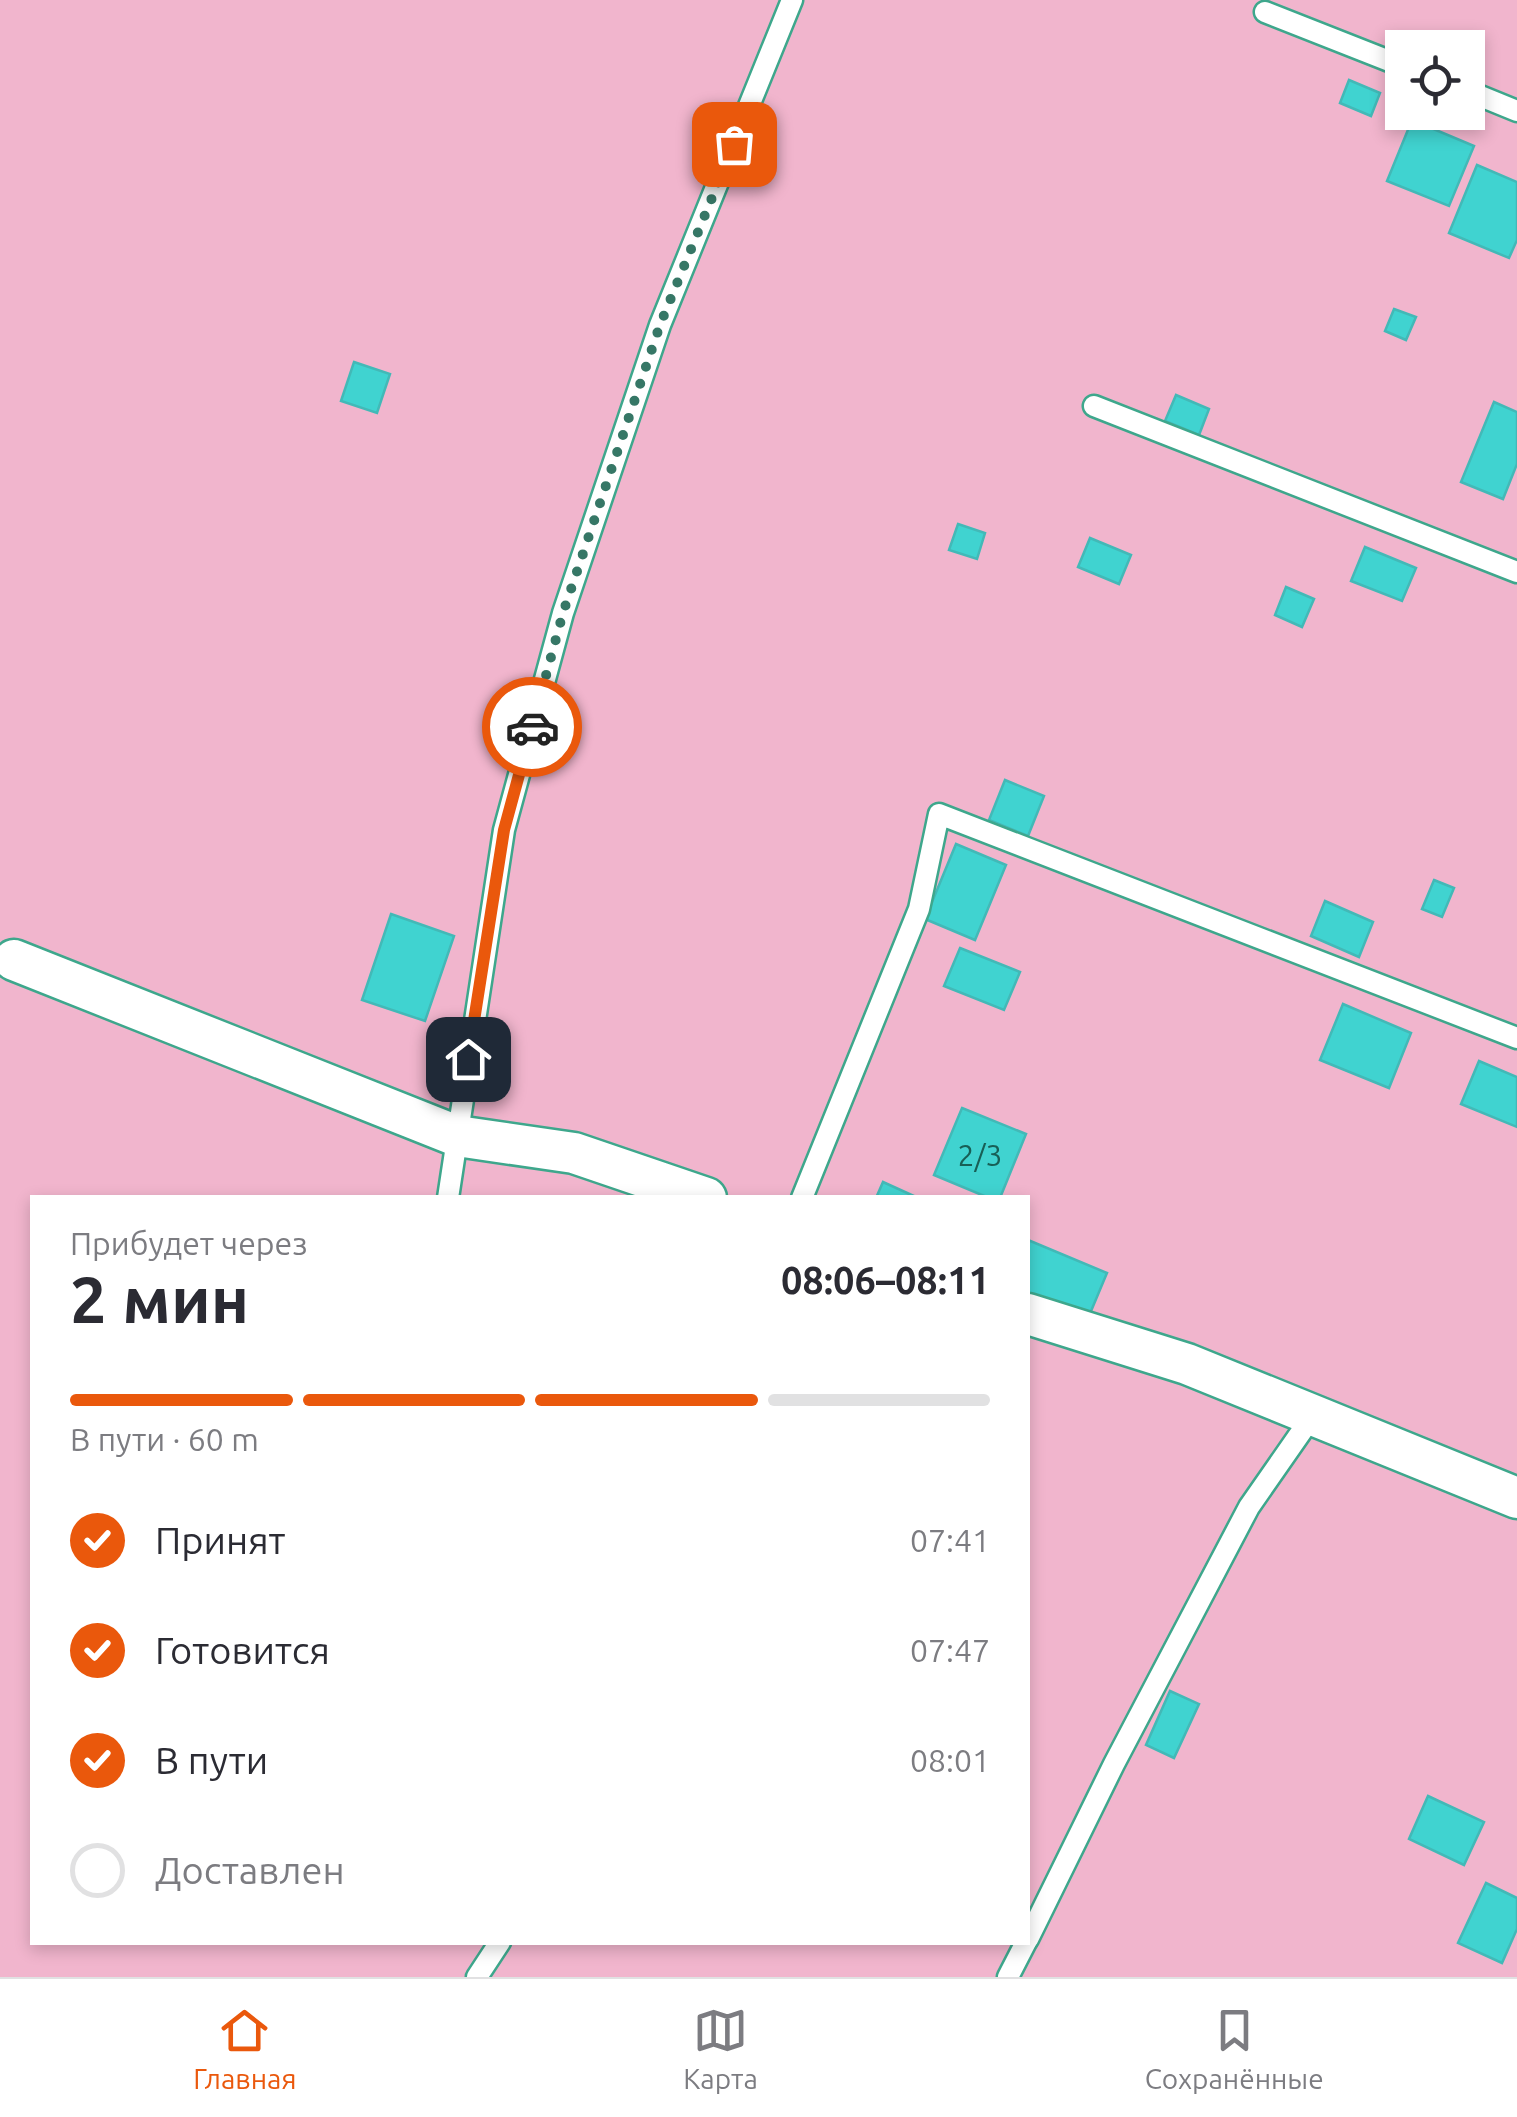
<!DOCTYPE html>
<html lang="ru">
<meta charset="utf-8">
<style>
:root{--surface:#fff;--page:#f2f2f3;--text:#2b2b33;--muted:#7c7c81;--line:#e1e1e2;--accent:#ea580c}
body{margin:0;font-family:Ubuntu,sans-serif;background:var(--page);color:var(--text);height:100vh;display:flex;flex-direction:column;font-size:38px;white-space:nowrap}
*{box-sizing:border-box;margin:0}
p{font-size:32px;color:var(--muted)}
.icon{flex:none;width:55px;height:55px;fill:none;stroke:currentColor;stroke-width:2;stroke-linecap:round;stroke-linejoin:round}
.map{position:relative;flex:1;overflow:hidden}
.side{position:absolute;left:30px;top:1195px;width:1000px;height:750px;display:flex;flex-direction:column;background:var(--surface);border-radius:0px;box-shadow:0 5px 15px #0003}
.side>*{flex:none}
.fabs{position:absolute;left:1385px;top:30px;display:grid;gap:20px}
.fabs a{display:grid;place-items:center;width:100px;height:100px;border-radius:0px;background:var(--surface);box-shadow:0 5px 15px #0003;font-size:50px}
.pin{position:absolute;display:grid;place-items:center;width:85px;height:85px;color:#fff;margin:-42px;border-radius:20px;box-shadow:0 5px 15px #0006}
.courier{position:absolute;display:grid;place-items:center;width:100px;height:100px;margin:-50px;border:8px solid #ea580c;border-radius:50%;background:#fff;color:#222;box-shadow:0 2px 12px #0007}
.head em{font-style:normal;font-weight:600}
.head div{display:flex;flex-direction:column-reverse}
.head{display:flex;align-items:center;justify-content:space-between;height:170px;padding:0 40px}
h1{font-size:65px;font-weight:600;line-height:75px}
.bar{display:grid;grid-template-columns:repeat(4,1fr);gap:15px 10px;align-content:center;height:120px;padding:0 40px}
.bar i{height:12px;border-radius:8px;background:var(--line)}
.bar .current{background:var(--accent)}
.bar p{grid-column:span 4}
ol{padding:0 40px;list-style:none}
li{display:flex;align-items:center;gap:30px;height:110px}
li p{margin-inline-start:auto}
li .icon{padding:10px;border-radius:50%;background:var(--accent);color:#fff;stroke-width:4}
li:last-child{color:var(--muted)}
li i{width:55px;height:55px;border:5px solid var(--line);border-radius:50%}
.tabs{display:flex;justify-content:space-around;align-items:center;height:140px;border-top:2px solid var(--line);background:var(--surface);font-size:28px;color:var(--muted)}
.tabs a{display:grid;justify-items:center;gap:5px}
.tabs .current{color:var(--accent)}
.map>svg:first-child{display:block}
.green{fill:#f1b5cd;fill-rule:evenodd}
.building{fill:#40d3d0;stroke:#42b9b7;stroke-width:2.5}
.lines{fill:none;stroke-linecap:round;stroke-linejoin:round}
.lane-casing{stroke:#3ea78c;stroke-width:25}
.street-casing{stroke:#3ea78c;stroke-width:45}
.lane{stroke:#fff;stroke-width:20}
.street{stroke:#fff;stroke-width:40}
.done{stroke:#367766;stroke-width:10;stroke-dasharray:0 18}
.route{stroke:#ea580c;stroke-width:12}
.labels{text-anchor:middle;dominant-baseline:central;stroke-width:9;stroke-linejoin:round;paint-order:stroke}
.number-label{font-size:30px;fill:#185f56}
</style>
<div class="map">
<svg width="1517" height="1977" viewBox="0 0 1517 1977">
<rect width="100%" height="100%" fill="#88edd0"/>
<path class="green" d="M0,0H1517V1977H0ZM1402,48H1468V112H1402ZM32,1198H1028V1942H32Z"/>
<g class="building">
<polygon points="1349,80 1380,93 1371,116 1340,103"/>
<polygon points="1412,120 1474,146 1449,206 1387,181"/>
<polygon points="1477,165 1517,182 1517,240 1509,258 1449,233"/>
<polygon points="1394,309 1416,317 1406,340 1385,331"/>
<polygon points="354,362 390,374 377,413 341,401"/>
<polygon points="1176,395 1209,409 1199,435 1165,421"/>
<polygon points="1494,402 1517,412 1517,464 1503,499 1461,482"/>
<polygon points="958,524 985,533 977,559 949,550"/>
<polygon points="1090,538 1131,555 1119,584 1078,567"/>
<polygon points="1365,547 1416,568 1402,601 1351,581"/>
<polygon points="1286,587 1314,599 1302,627 1275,615"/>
<polygon points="1005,780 1044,796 1028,836 989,820"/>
<polygon points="956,844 1006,865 975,940 925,919"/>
<polygon points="1434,880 1454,888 1442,917 1422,909"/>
<polygon points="1325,901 1373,922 1359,957 1311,936"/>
<polygon points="391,914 454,936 425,1021 362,1000"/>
<polygon points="960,948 1020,972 1004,1010 944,986"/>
<polygon points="1343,1004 1411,1033 1389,1088 1320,1060"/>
<polygon points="1479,1061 1517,1077 1517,1127 1461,1104"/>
<polygon points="962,1108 1026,1134 1000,1198 989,1198 934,1175"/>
<polygon points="883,1182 916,1197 915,1198 876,1198"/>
<polygon points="1028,1240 1107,1273 1086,1323 1028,1299"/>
<polygon points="1170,1691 1199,1704 1174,1758 1146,1745"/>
<polygon points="1428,1796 1484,1822 1464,1865 1409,1839"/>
<polygon points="1486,1883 1517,1898 1517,1929 1502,1963 1458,1943"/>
</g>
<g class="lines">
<g class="lane-casing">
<g id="lane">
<polyline points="1265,12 1402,66"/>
<polyline points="1468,91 1517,111"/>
<polyline points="1094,406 1517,572"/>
<polyline points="448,1198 504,830 563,613 660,325 792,0"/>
<polyline points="802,1198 919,909 939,814 1517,1038"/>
<polyline points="1028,1939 1114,1764 1249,1507 1313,1415"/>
<polyline points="477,1977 500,1942"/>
<polyline points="1008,1977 1026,1942"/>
</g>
</g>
<g class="street-casing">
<g id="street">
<polyline points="14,960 457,1136 574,1153 706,1198"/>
<polyline points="1028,1314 1187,1364 1517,1498"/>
</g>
</g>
<use href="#lane" class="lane"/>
<use href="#street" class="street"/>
</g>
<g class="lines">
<polyline class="done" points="532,727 563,613 660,325 734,144"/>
<polyline class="route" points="468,1059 504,830 532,727"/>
</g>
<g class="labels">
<g class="number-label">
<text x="980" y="1155">2/3</text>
</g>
</g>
</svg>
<div class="fabs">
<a><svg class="icon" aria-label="locate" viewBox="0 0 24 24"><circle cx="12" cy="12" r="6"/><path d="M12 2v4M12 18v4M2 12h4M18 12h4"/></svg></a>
</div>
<div class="pin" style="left:734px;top:144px;background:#ea580c"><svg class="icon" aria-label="bag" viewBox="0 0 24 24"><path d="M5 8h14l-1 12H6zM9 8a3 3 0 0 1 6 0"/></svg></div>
<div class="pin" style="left:468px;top:1059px;background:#1f2937"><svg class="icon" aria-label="home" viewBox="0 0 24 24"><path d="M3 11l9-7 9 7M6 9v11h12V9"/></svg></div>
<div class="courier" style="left:532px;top:727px"><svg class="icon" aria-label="car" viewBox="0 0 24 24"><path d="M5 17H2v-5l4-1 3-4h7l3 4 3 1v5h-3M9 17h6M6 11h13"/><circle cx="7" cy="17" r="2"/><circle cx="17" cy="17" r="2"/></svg></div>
<section class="side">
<div class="head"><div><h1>2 мин</h1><p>Прибудет через</p></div><em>08:06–08:11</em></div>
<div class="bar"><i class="current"></i><i class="current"></i><i class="current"></i><i></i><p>В пути · 60 m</p></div>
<ol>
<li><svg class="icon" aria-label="check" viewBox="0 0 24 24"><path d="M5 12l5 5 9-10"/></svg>Принят<p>07:41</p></li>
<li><svg class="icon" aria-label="check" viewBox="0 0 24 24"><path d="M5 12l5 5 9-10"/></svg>Готовится<p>07:47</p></li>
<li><svg class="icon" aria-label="check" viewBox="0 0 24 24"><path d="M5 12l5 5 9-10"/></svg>В пути<p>08:01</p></li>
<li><i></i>Доставлен</li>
</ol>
</section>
</div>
<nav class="tabs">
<a class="current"><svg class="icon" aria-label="home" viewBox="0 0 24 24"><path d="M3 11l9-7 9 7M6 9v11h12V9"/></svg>Главная</a>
<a><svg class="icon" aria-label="map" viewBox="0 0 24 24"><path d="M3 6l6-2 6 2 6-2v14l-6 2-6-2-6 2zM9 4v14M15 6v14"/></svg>Карта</a>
<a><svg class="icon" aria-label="saved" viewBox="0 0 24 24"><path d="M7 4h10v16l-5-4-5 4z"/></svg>Сохранённые</a>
</nav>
